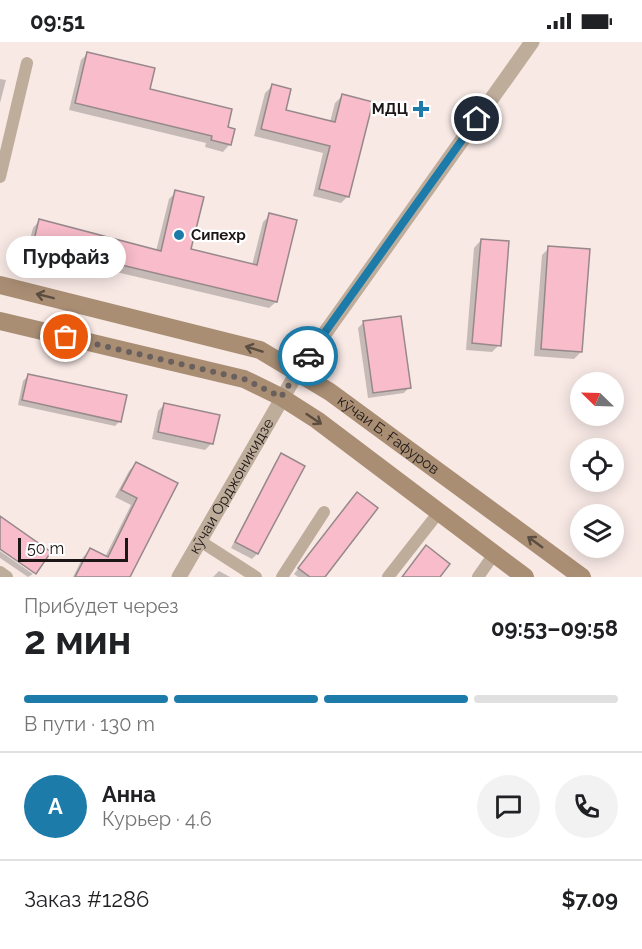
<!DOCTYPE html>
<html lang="ru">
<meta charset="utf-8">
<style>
:root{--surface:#fff;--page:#f2f2f2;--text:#202124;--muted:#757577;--line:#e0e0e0;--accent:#1c7ba8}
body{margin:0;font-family:Raleway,sans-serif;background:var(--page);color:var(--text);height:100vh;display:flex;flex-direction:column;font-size:22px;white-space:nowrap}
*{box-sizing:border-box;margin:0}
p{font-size:20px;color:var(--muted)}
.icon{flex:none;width:33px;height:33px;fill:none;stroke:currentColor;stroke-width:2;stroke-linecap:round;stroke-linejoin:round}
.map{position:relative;height:535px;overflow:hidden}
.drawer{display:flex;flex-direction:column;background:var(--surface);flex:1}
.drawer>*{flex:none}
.needle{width:39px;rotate:293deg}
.controls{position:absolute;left:570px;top:330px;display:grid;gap:12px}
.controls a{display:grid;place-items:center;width:54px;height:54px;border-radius:50%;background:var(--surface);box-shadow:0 3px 15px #0003;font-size:30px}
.scale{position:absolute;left:18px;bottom:15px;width:110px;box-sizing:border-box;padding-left:6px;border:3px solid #1c1716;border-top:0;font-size:16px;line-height:21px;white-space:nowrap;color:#1c1716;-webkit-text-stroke:4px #fff;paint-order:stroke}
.pin{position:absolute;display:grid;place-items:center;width:51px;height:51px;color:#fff;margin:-26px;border:3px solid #fff;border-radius:50%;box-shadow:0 2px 6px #0007}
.courier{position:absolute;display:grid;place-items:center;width:60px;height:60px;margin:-30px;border:4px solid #1c7ba8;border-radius:50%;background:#fff;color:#222;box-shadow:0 2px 8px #0007}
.bubble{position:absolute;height:42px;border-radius:21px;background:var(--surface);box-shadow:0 3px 15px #0003;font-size:20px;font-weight:700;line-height:42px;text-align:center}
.summary em{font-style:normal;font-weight:700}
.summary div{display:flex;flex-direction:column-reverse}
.summary{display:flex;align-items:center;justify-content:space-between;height:102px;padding:0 24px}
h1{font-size:39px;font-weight:700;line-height:45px}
.bar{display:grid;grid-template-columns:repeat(4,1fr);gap:9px 6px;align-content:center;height:72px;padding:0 24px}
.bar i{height:8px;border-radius:4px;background:var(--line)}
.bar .on{background:var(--accent)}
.bar p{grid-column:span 4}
.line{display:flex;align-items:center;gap:15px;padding:0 24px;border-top:2px solid var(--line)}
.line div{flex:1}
.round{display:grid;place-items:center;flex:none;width:63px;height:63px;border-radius:32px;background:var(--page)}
.status{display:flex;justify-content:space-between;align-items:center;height:42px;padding:0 30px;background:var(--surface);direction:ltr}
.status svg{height:16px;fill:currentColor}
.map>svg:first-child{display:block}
.shadow{fill:#0003}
.building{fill:#f8bcca;stroke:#96888b;stroke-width:1.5}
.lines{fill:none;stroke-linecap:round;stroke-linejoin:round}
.minor{stroke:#bfad9c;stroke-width:12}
.tertiary{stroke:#bfad9c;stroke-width:15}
.secondary{stroke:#a98e74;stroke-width:18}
.oneway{stroke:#5b4d40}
.done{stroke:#69605e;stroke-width:6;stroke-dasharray:0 10.8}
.route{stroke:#1c7ba8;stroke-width:8}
.poi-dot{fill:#1c7ba8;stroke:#fff;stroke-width:2}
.labels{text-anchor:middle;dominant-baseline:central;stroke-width:4.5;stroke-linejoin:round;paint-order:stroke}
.poi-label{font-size:15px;font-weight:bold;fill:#1c1716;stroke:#fff;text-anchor:end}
.street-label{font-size:15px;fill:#1c1716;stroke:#fff}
</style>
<div class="status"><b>09:51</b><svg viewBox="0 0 49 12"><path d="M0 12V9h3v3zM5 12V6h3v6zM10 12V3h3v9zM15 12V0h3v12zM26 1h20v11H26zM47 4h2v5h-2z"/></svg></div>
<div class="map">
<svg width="642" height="535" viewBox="0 0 642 535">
<rect width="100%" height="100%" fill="#f8e9e5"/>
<g class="shadow">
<polygon points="88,11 149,48 226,86 230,102 223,110 205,105 206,101 69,68 81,18"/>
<polygon points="0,37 6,38 0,61"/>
<polygon points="272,44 284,69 330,80 335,61 342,54 348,154 341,161 313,154 323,111 254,94 265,51"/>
<polygon points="176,150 189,208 252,223 263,180 270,173 276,260 269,266 27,209 33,186 39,179 156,209 169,157"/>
<polygon points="481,198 499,303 492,310 466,308 474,206"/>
<polygon points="549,206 581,310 574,317 534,314 542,213"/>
<polygon points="364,280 409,345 404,351 368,356 358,286"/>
<polygon points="29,333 120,379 115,384 18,363 23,339"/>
<polygon points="165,362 212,401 205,408 152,397 158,369"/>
<polygon points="281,413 303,424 257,512 252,517 231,506 276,419"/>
<polygon points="136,421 176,442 129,535 73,535 83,515 90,508 105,515 131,463 115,455 129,429"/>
<polygon points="352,457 323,535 298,535 294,532"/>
<polygon points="0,509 33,532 28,535 0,516"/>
<polygon points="219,529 230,535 213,535"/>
</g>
<g class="building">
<polygon points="87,10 155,26 150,47 232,67 228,85 235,87 231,103 211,98 212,94 75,61"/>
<polygon points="272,42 291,47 286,68 335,80 342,52 373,60 349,155 319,147 330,104 261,87"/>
<polygon points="175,148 204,155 191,207 257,223 269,171 297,178 277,260 33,202 39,177 161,209"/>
<polygon points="481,197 509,199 501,304 472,301"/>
<polygon points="548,204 590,207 582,310 541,307"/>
<polygon points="401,274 411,346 373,351 363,279"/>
<polygon points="28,332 127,353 121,380 22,358"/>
<polygon points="164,361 220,373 213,402 158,390"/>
<polygon points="281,411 305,424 258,512 235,500"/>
<polygon points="136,420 178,441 130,535 75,535 90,506 108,515 137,456 121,448"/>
<polygon points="357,450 378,466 325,535 310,535 298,526"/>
<polygon points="0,474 51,510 36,532 0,507"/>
<polygon points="426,503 450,522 440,535 402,535"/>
</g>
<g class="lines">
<g class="minor">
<polyline points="0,135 27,21"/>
<polyline points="200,499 256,535"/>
<polyline points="0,530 7,535"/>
<polyline points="282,535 324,470"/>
<polyline points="388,535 439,470"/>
<polyline points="478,535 494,512"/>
</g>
<path class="tertiary" id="s1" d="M179,535L298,329L532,0"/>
<g class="secondary">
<path id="s2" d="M0,243L260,308L330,350L582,535"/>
<polyline points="0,279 244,337 281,355 317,378 525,535"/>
</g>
</g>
<defs><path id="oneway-shaft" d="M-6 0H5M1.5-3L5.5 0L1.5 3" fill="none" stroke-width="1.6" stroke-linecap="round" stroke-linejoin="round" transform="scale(1.5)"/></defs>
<g class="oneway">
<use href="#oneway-shaft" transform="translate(45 254) rotate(-166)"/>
<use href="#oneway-shaft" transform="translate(254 307) rotate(-163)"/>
<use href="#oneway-shaft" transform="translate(314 377) rotate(34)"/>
<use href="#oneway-shaft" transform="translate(535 500) rotate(-144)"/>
</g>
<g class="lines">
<polyline class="done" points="66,295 244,337 281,355 308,314"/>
<polyline class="route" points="308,314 477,77"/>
</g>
<g class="poi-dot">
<path d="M418 58h6v6h6v6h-6v6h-6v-6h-6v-6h6z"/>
<circle cx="179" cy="193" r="6"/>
</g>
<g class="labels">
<g class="poi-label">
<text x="408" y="67">МДЦ</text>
<text x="191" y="193" text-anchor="start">Сипехр</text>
</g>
<g class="street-label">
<text stroke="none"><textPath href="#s2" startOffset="422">кӯчаи Б. Ғафуров</textPath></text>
<text stroke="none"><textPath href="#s1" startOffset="105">кӯчаи Орджоникидзе</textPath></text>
</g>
</g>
</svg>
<div class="controls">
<a><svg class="needle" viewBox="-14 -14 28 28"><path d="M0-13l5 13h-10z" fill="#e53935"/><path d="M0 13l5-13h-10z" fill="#757577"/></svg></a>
<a><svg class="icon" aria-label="locate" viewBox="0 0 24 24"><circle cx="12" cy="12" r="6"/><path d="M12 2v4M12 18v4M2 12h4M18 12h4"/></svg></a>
<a><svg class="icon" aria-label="layers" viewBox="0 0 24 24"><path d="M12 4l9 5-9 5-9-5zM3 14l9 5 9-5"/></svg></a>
</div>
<div class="scale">50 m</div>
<div class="pin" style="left:66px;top:295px;background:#ea580c"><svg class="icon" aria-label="bag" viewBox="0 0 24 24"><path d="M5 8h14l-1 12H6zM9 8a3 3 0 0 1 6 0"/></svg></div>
<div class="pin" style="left:477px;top:77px;background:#1f2937"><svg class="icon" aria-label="home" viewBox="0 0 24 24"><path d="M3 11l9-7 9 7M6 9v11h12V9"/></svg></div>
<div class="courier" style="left:308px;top:314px"><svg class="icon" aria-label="car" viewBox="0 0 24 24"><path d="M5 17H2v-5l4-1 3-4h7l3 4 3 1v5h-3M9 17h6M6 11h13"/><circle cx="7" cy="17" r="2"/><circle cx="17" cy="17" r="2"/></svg></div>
<div class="bubble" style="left:6px;top:194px;width:120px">Пурфайз</div>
</div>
<section class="drawer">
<div class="summary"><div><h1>2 мин</h1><p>Прибудет через</p></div><em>09:53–09:58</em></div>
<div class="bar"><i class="on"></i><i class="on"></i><i class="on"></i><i></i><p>В пути · 130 m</p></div>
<div class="line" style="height:108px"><b class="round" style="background:var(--accent);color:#fff">А</b><div><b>Анна</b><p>Курьер · 4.6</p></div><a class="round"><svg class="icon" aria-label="chat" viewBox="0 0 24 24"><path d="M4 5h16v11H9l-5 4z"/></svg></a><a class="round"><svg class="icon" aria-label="phone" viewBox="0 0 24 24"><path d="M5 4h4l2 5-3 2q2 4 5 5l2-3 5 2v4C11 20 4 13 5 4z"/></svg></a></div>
<div class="line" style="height:78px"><div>Заказ #1286</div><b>$7.09</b></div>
</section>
